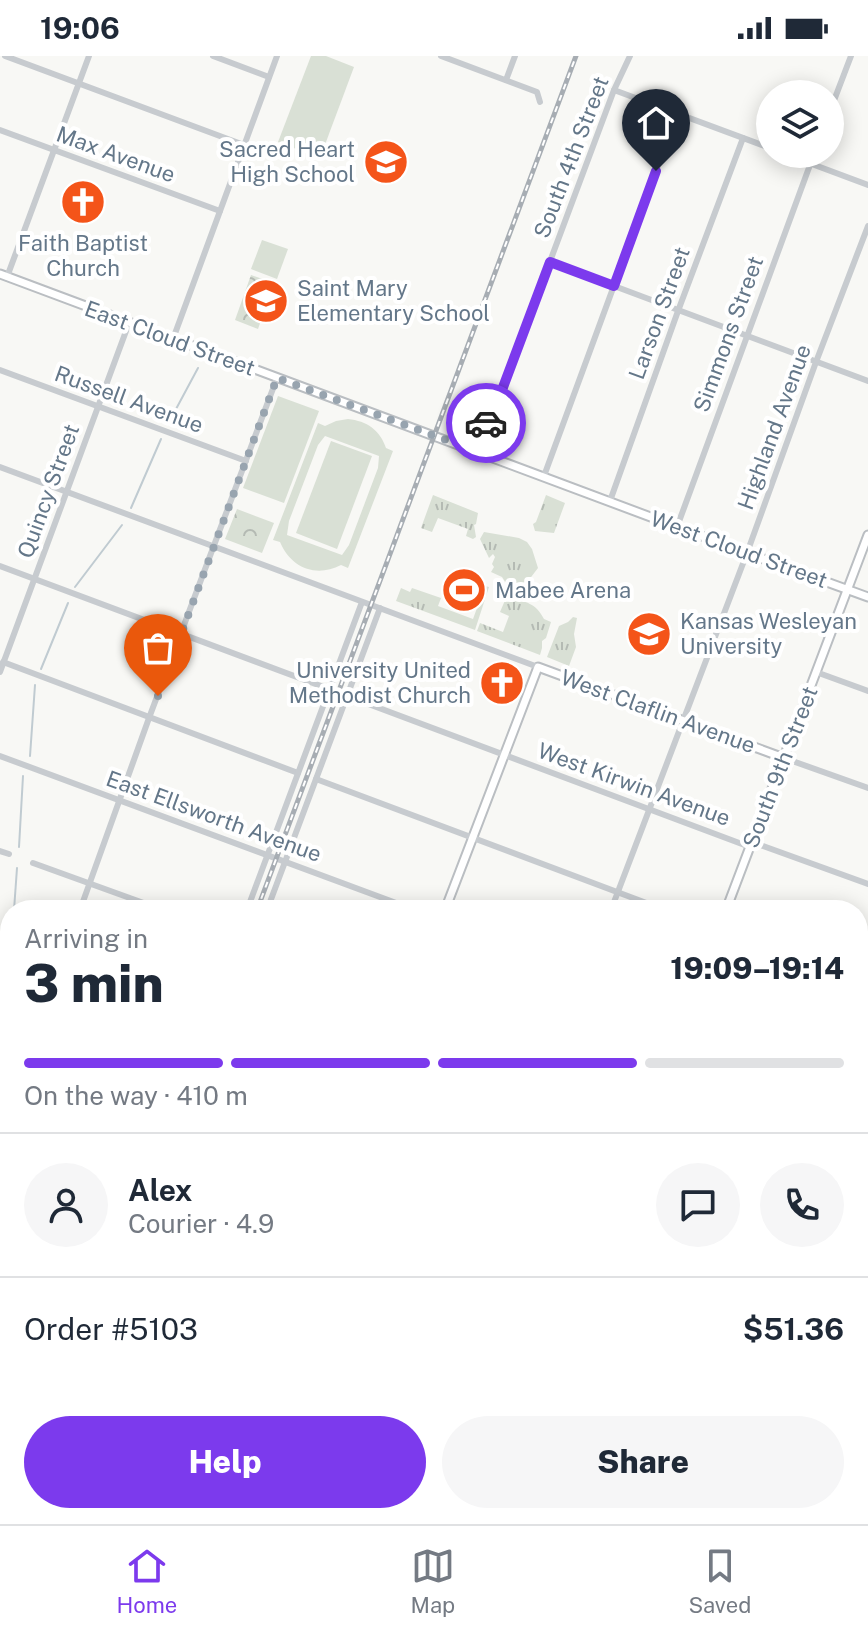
<!DOCTYPE html>
<meta charset="utf-8">
<style>
:root{--surface:#fff;--page:#f6f6f7;--text:#1f2937;--muted:#747a83;--line:#e0e1e3;--accent:#7c3aed}
body{margin:0;font-family:"Public Sans",sans-serif;background:var(--page);color:var(--text);height:100vh;display:flex;flex-direction:column;font-size:30px;white-space:nowrap}
*{box-sizing:border-box;margin:0}
p{font-size:26px;color:var(--muted)}
.icon{flex:none;width:44px;height:44px;fill:none;stroke:currentColor;stroke-width:2;stroke-linecap:round;stroke-linejoin:round}
.map{position:relative;flex:1;overflow:hidden}
.sheet{position:absolute;left:0px;top:844px;width:868px;height:624px;display:flex;flex-direction:column;background:var(--surface);border-radius:32px 32px 0 0;box-shadow:0 4px 20px #0003}
.sheet>*{flex:none}
.tools{position:absolute;left:756px;top:24px;display:grid;gap:16px}
.tools a{display:grid;place-items:center;width:88px;height:88px;border-radius:50%;background:var(--surface);box-shadow:0 4px 20px #0003;font-size:40px}
.pin{position:absolute;display:grid;place-items:center;width:68px;height:68px;color:#fff;margin:-82px -34px;border-radius:50% 50% 50% 0;rotate:-45deg;box-shadow:0 0 8px #0007}
.pin .icon{rotate:45deg}
.courier{position:absolute;display:grid;place-items:center;width:80px;height:80px;margin:-40px;border:6px solid #7c3aed;border-radius:50%;background:#fff;color:#222;box-shadow:0 2px 10px #0007}
.headline em{font-style:normal;font-weight:800}
.headline div{display:flex;flex-direction:column-reverse}
.headline{display:flex;align-items:center;justify-content:space-between;height:136px;padding:0 24px}
h1{font-size:52px;font-weight:800;line-height:60px}
.bar{display:grid;grid-template-columns:repeat(4,1fr);gap:12px 8px;align-content:center;height:96px;padding:0 24px}
.bar i{height:10px;border-radius:6px;background:var(--line)}
.bar .on{background:var(--accent)}
.bar p{grid-column:span 4}
.line{display:flex;align-items:center;gap:20px;padding:0 24px;border-top:2px solid var(--line)}
.line div{flex:1}
.round{display:grid;place-items:center;flex:none;width:84px;height:84px;border-radius:42px;background:var(--page)}
.cta{display:flex;gap:16px;margin-top:auto;padding:16px 24px}
.cta a{flex:1;height:92px;border-radius:48px;background:var(--accent);color:#fff;font-size:32px;font-weight:800;line-height:92px;text-align:center}
.cta a+a{background:var(--page);color:var(--text)}
.status{display:flex;justify-content:space-between;align-items:center;height:56px;padding:0 40px;background:var(--surface);direction:ltr}
.status svg{height:22px;fill:currentColor}
.dock{display:flex;justify-content:space-around;align-items:center;height:112px;border-top:2px solid var(--line);background:var(--surface);font-size:22px;color:var(--muted)}
.dock a{display:grid;justify-items:center;gap:4px}
.dock .on{color:var(--accent)}
.map>svg:first-child{display:block}
.grass{fill:url(#grass-tufts)}
.forest{fill:url(#forest-crowns)}
.pitch{fill:#d9e0d5;fill-rule:evenodd}
.lines{fill:none;stroke-linecap:round;stroke-linejoin:round}
.stream{stroke:#c0cbd1;stroke-width:2}
.major-casing{stroke:#babec2;stroke-width:11}
.minor{stroke:#c7cbcf;stroke-width:6}
.major{stroke:#fff;stroke-width:7}
.rail-casing{stroke:#a7adb3;stroke-width:5}
.rail{stroke:#fff;stroke-width:2;stroke-dasharray:6;stroke-linecap:butt}
.done{stroke:#98a4af;stroke-width:8;stroke-dasharray:0 14.4}
.route{stroke:#7c3aed;stroke-width:10}
.labels{text-anchor:middle;dominant-baseline:central;stroke-width:8;stroke-linejoin:round;paint-order:stroke}
.poi-label{font-size:22px;fill:#647789;stroke:#fff;text-anchor:start}
.street-label{font-size:22px;fill:#647789;stroke:#fff}
</style>
<div class="status"><b>19:06</b><svg viewBox="0 0 49 12"><path d="M0 12V9h3v3zM5 12V6h3v6zM10 12V3h3v9zM15 12V0h3v12zM26 1h20v11H26zM47 4h2v5h-2z"/></svg></div>
<div class="map">
<svg width="868" height="1468" viewBox="0 0 868 1468">
<defs>
<pattern id="grass-tufts" width="24" height="20" patternUnits="userSpaceOnUse" patternTransform="scale(2)"><rect width="24" height="20" fill="#d9e0d5"/><path d="M3 7l-1-3M5 7V3M7 7l1-3M15 17l-1-3M17 17v-4M19 17l1-3" fill="none" stroke="#b4bab3"/></pattern>
<pattern id="forest-crowns" width="20" height="18" patternUnits="userSpaceOnUse" patternTransform="scale(2)"><rect width="20" height="18" fill="#d9e0d5"/><path d="M2 6a3 3 0 1 1 6 0M12 15a3 3 0 1 1 6 0" fill="none" stroke="#b4bab3"/></pattern>
</defs>
<rect width="100%" height="100%" fill="#f8f8f5"/>
<g class="grass">
<polygon points="433,439 478,457 476,468 474,469 476,481 473,483 466,480 468,473 438,462 432,476 421,472"/>
<polygon points="546,439 565,447 554,477 535,475 533,468 536,466"/>
<polygon points="484,476 519,482 527,486 532,493 538,512 525,529 511,535 502,521 491,516 494,511 492,508 495,501 493,498 489,502 480,483"/>
<polygon points="485,530 489,531 475,574 396,545 401,532 410,536 412,532 441,542 438,550 473,563"/>
<path d="M509,541C526,546 536,547 544,563L551,566L546,582L542,585V592L540,599L477,575L480,567L503,576L509,560L500,556L506,542Z"/>
<polygon points="573,561 577,562 574,578 576,591 569,610 547,601 559,570 568,566"/>
</g>
<g class="forest">
<polygon points="251,219 274,227 258,273 235,264"/>
<polygon points="237,453 274,467 262,497 225,483"/>
</g>
<g class="pitch">
<polygon points="311,0 326,0 354,11 320,102 278,86"/>
<polygon points="262,184 288,193 277,223 251,213"/>
<polygon points="278,340 319,355 284,447 243,432"/>
<path d="M348,363C367,365 380,374 386,392L393,395L348,512L341,509C316,522 291,512 280,486L273,484L318,367L325,370L336,365ZM325,380L379,400L378,412L349,489L342,499L287,479L289,465L318,389Z"/>
<polygon points="331,385 372,400 337,493 296,477"/>
</g>
<g class="lines">
<g class="stream">
<polyline points="168,368 198,312"/>
<polyline points="131,452 161,383"/>
<polyline points="75,531 122,469"/>
<polyline points="41,613 68,547"/>
<polyline points="30,700 35,629"/>
<polyline points="19,791 23,720"/>
<polyline points="14,854 17,812"/>
<polyline points="1,973 10,904"/>
<polyline points="0,1187 8,1224"/>
<polyline points="0,1262 3,1255"/>
</g>
<g class="major-casing">
<g id="major">
<polyline points="0,218 747,497 868,541"/>
<polyline points="445,854 538,611 784,702"/>
<polyline points="726,854 868,479"/>
<polyline points="216,1468 219,1458"/>
<polyline points="495,1468 499,1458"/>
</g>
</g>
<g class="minor">
<polyline points="5,0 244,89"/>
<polyline points="213,0 269,21"/>
<polyline points="441,0 537,36 540,46"/>
<polyline points="506,24 515,0"/>
<polyline points="614,34 770,92"/>
<polyline points="830,55 851,0"/>
<polyline points="0,74 220,155"/>
<polyline points="785,98 868,129"/>
<polyline points="550,206 868,325"/>
<polyline points="7,221 89,0"/>
<polyline points="173,283 277,0"/>
<polyline points="0,314 246,405"/>
<polyline points="476,395 490,358 502,334 614,34 630,0"/>
<polyline points="0,411 538,611"/>
<polyline points="544,420 677,58"/>
<polyline points="610,445 678,255 743,82"/>
<polyline points="677,471 814,98"/>
<polyline points="0,510 329,633"/>
<polyline points="3,606 298,717"/>
<polyline points="0,616 129,267"/>
<polyline points="816,616 868,635"/>
<polyline points="347,640 750,791"/>
<polyline points="0,700 415,854"/>
<polyline points="784,702 868,732"/>
<polyline points="316,723 665,854"/>
<polyline points="752,786 868,828"/>
<polyline points="0,795 9,798"/>
<polyline points="33,807 163,854"/>
<polyline points="80,854 149,662 277,322"/>
<polyline points="247,854 362,546"/>
<polyline points="267,854 380,552"/>
<polyline points="611,854 747,497 816,306 868,170"/>
<polyline points="858,927 868,931"/>
<polyline points="0,982 10,985"/>
<polyline points="858,1022 868,1026"/>
<polyline points="858,1113 868,1116"/>
<polyline points="858,1150 868,1143"/>
<polyline points="858,1206 868,1210"/>
<polyline points="6,1244 10,1233"/>
<polyline points="858,1300 868,1303"/>
<polyline points="0,1323 10,1327"/>
<polyline points="858,1367 868,1341"/>
<polyline points="0,1411 10,1414"/>
<polyline points="760,1458 787,1468"/>
<polyline points="22,1468 25,1458"/>
<polyline points="37,1468 41,1458"/>
<polyline points="92,1468 96,1458"/>
<polyline points="357,1468 361,1458"/>
<polyline points="592,1468 596,1458"/>
<polyline points="684,1468 688,1458"/>
<polyline points="821,1468 824,1458"/>
</g>
<use href="#major" class="major"/>
<g class="rail-casing">
<g id="rail">
<polyline points="257,854 576,0"/>
<polyline points="29,1468 32,1458"/>
</g>
</g>
<use href="#rail" class="rail"/>
</g>
<g class="lines">
<polyline class="done" points="158,640 277,322 476,395 486,367"/>
<polyline class="route" points="486,367 502,334 550,206 614,230 656,115"/>
</g>
<defs>
<g id="school-disc" transform="scale(2.3)"><circle r="9.5" fill="#f45419" stroke="#fff"/><path d="M0-5L7-2L0 1L-7-2ZM-4 1L0 2.5L4 1V4Q0 6-4 4Z" fill="#fff"/></g>
<g id="church-disc" transform="scale(2.3)"><circle r="9.5" fill="#f45419" stroke="#fff"/><path d="M-1.2-6h2.4v3.5h3.3v2.4h-3.3V6h-2.4V-.1h-3.3v-2.4h3.3Z" fill="#fff"/></g>
<g id="stadium-disc" transform="scale(2.3)"><circle r="9.5" fill="#f45419" stroke="#fff"/><path d="M0-5a6.5 5 0 1 0 0 10a6.5 5 0 1 0 0-10ZM-3.5-1.8h7v3.6h-7Z" fill="#fff"/></g>
<g id="university-disc" transform="scale(2.3)"><circle r="9.5" fill="#f45419" stroke="#fff"/><path d="M0-5L7-2L0 1L-7-2ZM-4 1L0 2.5L4 1V4Q0 6-4 4Z" fill="#fff"/></g>
</defs>
<g fill-rule="evenodd">
<use href="#school-disc" x="386" y="106"/>
<use href="#church-disc" x="83" y="146"/>
<use href="#school-disc" x="266" y="245"/>
<use href="#stadium-disc" x="464" y="534"/>
<use href="#university-disc" x="649" y="578"/>
<use href="#church-disc" x="502" y="627"/>
</g>
<g class="labels">
<g class="poi-label">
<text x="355" y="93" text-anchor="end">Sacred Heart<tspan x="355" dy="25">High School</tspan></text>
<text x="83" y="187" text-anchor="middle">Faith Baptist<tspan x="83" dy="25">Church</tspan></text>
<text x="297" y="232">Saint Mary<tspan x="297" dy="25">Elementary School</tspan></text>
<text x="495" y="534">Mabee Arena</text>
<text x="680" y="565">Kansas Wesleyan<tspan x="680" dy="25">University</tspan></text>
<text x="471" y="614" text-anchor="end">University United<tspan x="471" dy="25">Methodist Church</tspan></text>
</g>
<g class="street-label">
<text transform="translate(116 98) rotate(20)">Max Avenue</text>
<text transform="translate(571 101) rotate(-69)">South 4th Street</text>
<text transform="translate(659 257) rotate(-70)">Larson Street</text>
<text transform="translate(728 278) rotate(-70)">Simmons Street</text>
<text transform="translate(170 282) rotate(20)">East Cloud Street</text>
<text transform="translate(129 343) rotate(20)">Russell Avenue</text>
<text transform="translate(774 371) rotate(-70)">Highland Avenue</text>
<text transform="translate(48 435) rotate(-70)">Quincy Street</text>
<text transform="translate(739 493) rotate(20)">West Cloud Street</text>
<text transform="translate(658 655) rotate(20)">West Claflin Avenue</text>
<text transform="translate(780 711) rotate(-69)">South 9th Street</text>
<text transform="translate(634 728) rotate(20)">West Kirwin Avenue</text>
<text transform="translate(214 760) rotate(20)">East Ellsworth Avenue</text>
</g>
</g>
</svg>
<div class="tools">
<a><svg class="icon" aria-label="layers" viewBox="0 0 24 24"><path d="M12 4l9 5-9 5-9-5zM3 14l9 5 9-5"/></svg></a>
</div>
<div class="pin" style="left:158px;top:640px;background:#ea580c"><svg class="icon" aria-label="bag" viewBox="0 0 24 24"><path d="M5 8h14l-1 12H6zM9 8a3 3 0 0 1 6 0"/></svg></div>
<div class="pin" style="left:656px;top:115px;background:#1f2937"><svg class="icon" aria-label="home" viewBox="0 0 24 24"><path d="M3 11l9-7 9 7M6 9v11h12V9"/></svg></div>
<div class="courier" style="left:486px;top:367px"><svg class="icon" aria-label="car" viewBox="0 0 24 24"><path d="M5 17H2v-5l4-1 3-4h7l3 4 3 1v5h-3M9 17h6M6 11h13"/><circle cx="7" cy="17" r="2"/><circle cx="17" cy="17" r="2"/></svg></div>
<section class="sheet">
<div class="headline"><div><h1>3 min</h1><p>Arriving in</p></div><em>19:09–19:14</em></div>
<div class="bar"><i class="on"></i><i class="on"></i><i class="on"></i><i></i><p>On the way · 410 m</p></div>
<div class="line" style="height:144px"><a class="round"><svg class="icon" aria-label="person" viewBox="0 0 24 24"><circle cx="12" cy="8" r="4"/><path d="M4 21q1-7 8-7t8 7"/></svg></a><div><b>Alex</b><p>Courier · 4.9</p></div><a class="round"><svg class="icon" aria-label="chat" viewBox="0 0 24 24"><path d="M4 5h16v11H9l-5 4z"/></svg></a><a class="round"><svg class="icon" aria-label="phone" viewBox="0 0 24 24"><path d="M5 4h4l2 5-3 2q2 4 5 5l2-3 5 2v4C11 20 4 13 5 4z"/></svg></a></div>
<div class="line" style="height:104px"><div>Order #5103</div><b>$51.36</b></div>
<div class="cta"><a>Help</a><a>Share</a></div>
</section>
</div>
<nav class="dock">
<a class="on"><svg class="icon" aria-label="home" viewBox="0 0 24 24"><path d="M3 11l9-7 9 7M6 9v11h12V9"/></svg>Home</a>
<a><svg class="icon" aria-label="map" viewBox="0 0 24 24"><path d="M3 6l6-2 6 2 6-2v14l-6 2-6-2-6 2zM9 4v14M15 6v14"/></svg>Map</a>
<a><svg class="icon" aria-label="saved" viewBox="0 0 24 24"><path d="M7 4h10v16l-5-4-5 4z"/></svg>Saved</a>
</nav>
